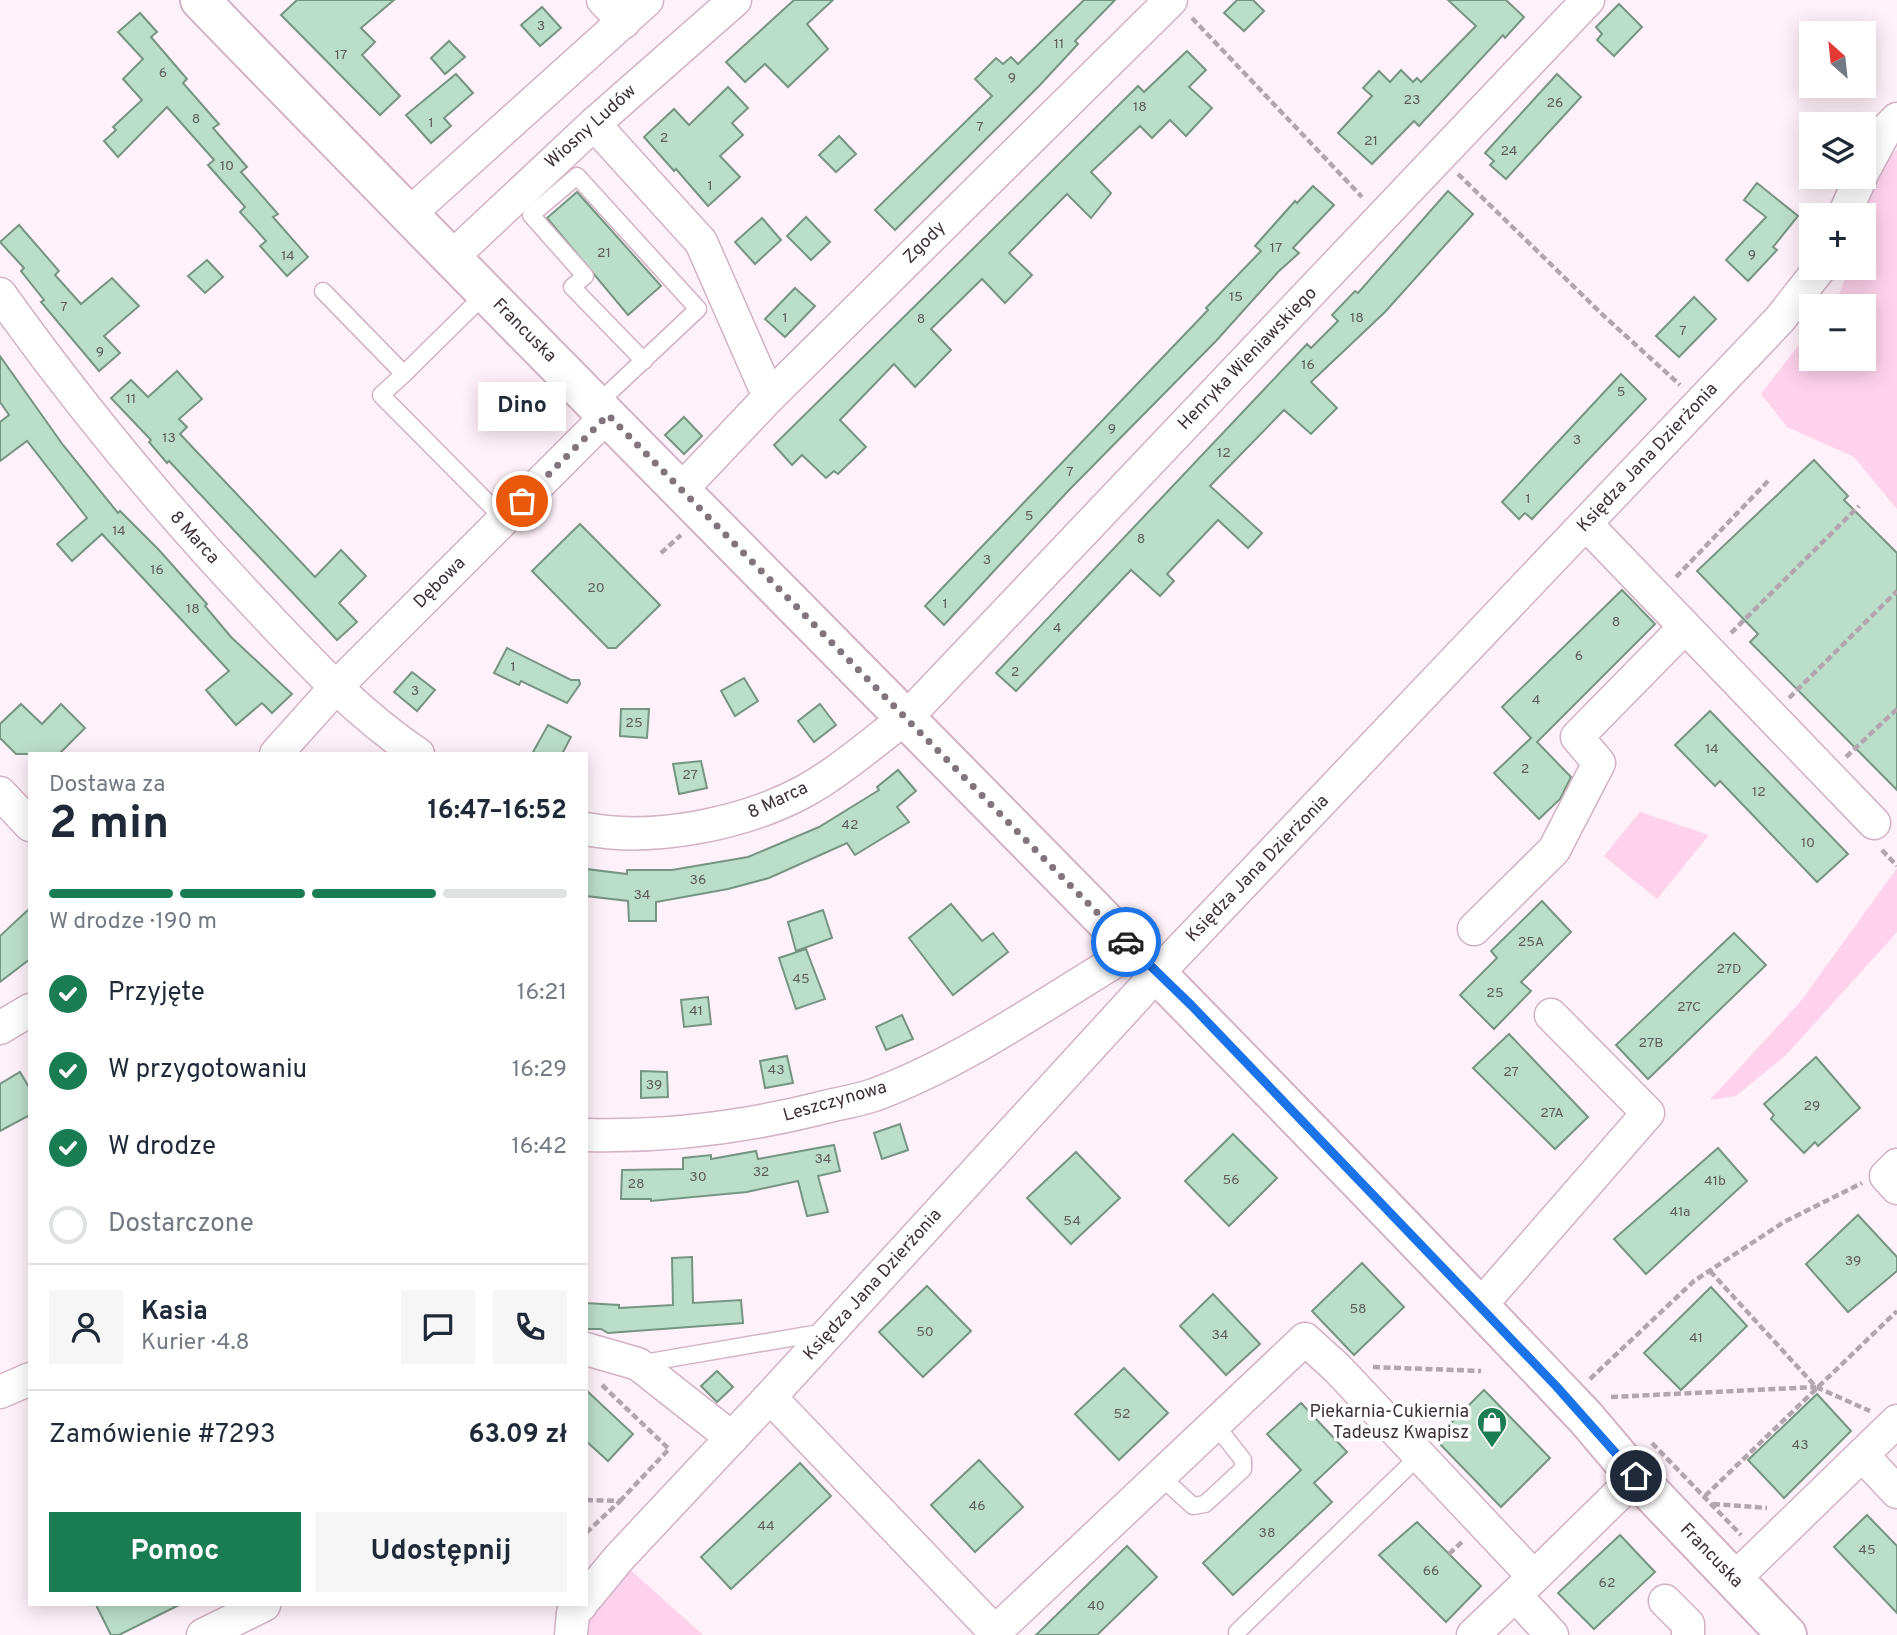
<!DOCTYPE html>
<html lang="pl">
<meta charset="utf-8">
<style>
:root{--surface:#fff;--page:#f6f6f7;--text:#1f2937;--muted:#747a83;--line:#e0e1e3;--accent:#1a7c53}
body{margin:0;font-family:Overpass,sans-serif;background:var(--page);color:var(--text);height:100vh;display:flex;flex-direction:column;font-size:26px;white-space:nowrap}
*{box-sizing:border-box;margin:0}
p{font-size:23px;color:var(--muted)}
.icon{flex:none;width:38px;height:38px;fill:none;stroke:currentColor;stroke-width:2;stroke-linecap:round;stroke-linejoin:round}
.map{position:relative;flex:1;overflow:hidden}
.details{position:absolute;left:28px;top:752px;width:560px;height:854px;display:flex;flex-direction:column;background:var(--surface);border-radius:0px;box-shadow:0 4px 18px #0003}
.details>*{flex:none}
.needle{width:46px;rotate:333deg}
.tools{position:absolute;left:1799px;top:21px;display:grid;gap:14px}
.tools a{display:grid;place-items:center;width:77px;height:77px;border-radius:0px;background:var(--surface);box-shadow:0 4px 18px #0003;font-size:35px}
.pin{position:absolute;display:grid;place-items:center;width:60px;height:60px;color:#fff;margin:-30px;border:4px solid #fff;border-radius:50%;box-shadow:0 2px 7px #0007}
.courier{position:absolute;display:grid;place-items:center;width:70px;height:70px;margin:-35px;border:5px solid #1a73e8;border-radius:50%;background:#fff;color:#222;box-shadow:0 2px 9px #0007}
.bubble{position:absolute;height:49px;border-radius:0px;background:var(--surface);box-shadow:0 4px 18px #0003;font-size:23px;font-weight:700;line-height:49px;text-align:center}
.head em{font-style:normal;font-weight:700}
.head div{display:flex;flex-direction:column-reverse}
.head{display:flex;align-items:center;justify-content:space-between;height:119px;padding:0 21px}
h1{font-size:46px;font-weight:700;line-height:52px}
.bar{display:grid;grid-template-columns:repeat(4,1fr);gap:10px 7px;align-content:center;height:84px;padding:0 21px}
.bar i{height:9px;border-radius:5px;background:var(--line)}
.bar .active{background:var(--accent)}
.bar p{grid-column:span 4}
.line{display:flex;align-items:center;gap:18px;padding:0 21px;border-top:2px solid var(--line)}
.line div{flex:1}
.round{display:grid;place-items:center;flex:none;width:74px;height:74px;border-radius:0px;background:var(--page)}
ol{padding:0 21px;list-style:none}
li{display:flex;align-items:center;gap:21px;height:77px}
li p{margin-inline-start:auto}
li .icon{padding:7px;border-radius:50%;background:var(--accent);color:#fff;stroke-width:4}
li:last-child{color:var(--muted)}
li i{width:38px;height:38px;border:4px solid var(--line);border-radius:50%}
.primary-button{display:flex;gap:14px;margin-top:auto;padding:14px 21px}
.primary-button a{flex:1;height:80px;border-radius:0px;background:var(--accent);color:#fff;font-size:28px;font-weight:700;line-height:80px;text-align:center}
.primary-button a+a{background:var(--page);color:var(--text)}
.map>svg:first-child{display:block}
.green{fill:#fed2eb}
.building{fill:#bbdeca;stroke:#759583;stroke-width:2}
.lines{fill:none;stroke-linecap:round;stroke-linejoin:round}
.lane-casing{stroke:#d2b2c4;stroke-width:19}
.street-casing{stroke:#d2b2c4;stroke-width:35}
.secondary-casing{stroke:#d2b2c4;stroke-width:42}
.path{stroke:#b3a5ad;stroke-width:4.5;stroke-dasharray:7 3.5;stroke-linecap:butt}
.lane{stroke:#fff;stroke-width:16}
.street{stroke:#fff;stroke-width:32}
.secondary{stroke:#fff;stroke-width:38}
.done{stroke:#82747c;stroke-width:7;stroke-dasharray:0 12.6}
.route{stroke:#1a73e8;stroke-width:9}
.labels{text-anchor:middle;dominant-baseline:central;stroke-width:7;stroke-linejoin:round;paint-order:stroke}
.number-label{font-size:14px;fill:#5d5c5d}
.street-label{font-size:18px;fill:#3e3139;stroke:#fff}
.poi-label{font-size:18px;fill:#3e3139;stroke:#fff;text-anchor:end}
</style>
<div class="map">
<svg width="1897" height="1635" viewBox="0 0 1897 1635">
<rect width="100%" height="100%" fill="#fff1f9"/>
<g class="green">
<path d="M1897,150V509L1854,457L1787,427L1761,394L1811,329V359H1864V306H1830L1838,296L1850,268H1864C1864,235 1866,170 1897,150Z"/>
<polygon points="1640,812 1709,835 1657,899 1604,856"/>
<polygon points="1897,868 1897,932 1787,1054 1736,1096 1710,1100 1801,1001"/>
<polygon points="627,1567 703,1635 582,1635 583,1620"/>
</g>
<g class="building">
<polygon points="297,0 394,0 361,28 375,42 362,55 400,96 380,115 281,15"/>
<polygon points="794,0 833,0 807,24 828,49 788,87 765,64 745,82 726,62"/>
<polygon points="1084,0 1115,0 1075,41 1078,44 1039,86 895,230 875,210 992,96 975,79 996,58 1003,64 1011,57 1018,64"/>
<polygon points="1237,0 1253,0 1264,11 1244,31 1224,13"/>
<polygon points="1448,0 1506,0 1524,17 1505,38 1503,35 1419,126 1414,121 1372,164 1338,133 1372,96 1363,88 1379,71 1390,82 1401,70 1413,82 1417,78 1421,82 1476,26"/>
<polygon points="1619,4 1642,27 1614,56 1597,40 1602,34 1596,27"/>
<polygon points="542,7 561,28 540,46 521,25"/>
<polygon points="140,13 157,32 151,37 187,79 183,83 219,124 213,128 247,167 241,172 278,214 273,217 308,257 287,276 260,246 266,241 240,212 245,207 208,165 214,160 167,107 118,157 104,141 116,130 113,127 142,100 123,79 143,59 118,32"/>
<polygon points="449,41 465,57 445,74 431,58"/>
<polygon points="1187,51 1206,70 1189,87 1212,108 1186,136 1170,120 1152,138 1140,126 1091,172 1111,193 1091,218 1067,194 1009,253 1032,275 1005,303 982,279 931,329 951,350 915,387 894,364 840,420 866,447 838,474 834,471 826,478 802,455 792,465 774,445 1138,86 1144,92"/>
<polygon points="456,74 473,93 444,118 451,126 431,143 406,115"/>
<polygon points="1557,74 1581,97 1506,179 1490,165 1494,161 1485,153"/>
<polygon points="728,87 748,108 732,123 743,135 720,156 740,177 708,206 676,169 674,171 644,137 674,109 689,125"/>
<polygon points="839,136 856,154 836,172 819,155"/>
<polygon points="1757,183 1798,216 1773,247 1777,250 1748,281 1726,260 1766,217 1744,200"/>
<polygon points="1313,186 1334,205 1293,248 1299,253 1278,272 1216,341 1069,490 944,625 925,606 1208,310 1206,308 1261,251 1255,246 1295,201 1297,203"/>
<polygon points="1448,191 1473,214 1385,312 1311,382 1337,408 1311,434 1284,410 1210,486 1262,533 1248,548 1218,520 1167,574 1174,581 1160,596 1131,570 1016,691 996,673 1307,344 1311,348 1338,321 1332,315 1355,291 1358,293"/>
<polygon points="577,192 661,286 628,315 547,218"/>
<polygon points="806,217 830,242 811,260 787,236"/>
<polygon points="762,218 781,240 755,264 735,242"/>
<polygon points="19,225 59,271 55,275 81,304 112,278 139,306 104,336 120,353 99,371 41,302 44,300 21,271 24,268 0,242"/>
<polygon points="207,260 223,277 205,293 188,276"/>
<polygon points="795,288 815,306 785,337 765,319"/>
<polygon points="1694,297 1716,319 1679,357 1656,336"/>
<polygon points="0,356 63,445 118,513 120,511 159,550 207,604 205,606 231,637 292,694 272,713 262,703 236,725 206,690 229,671 102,534 72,561 57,544 87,518 27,441 0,461 0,422 9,415 0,402"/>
<polygon points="177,371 202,399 179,419 187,427 180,434 315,577 341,550 366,576 339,603 357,622 337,640 169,461 167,463 149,442 151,440 111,398 131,380 148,397"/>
<polygon points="1621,374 1646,399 1532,519 1525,513 1519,519 1502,502"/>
<polygon points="684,417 702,436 684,454 665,435"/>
<polygon points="1814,460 1848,496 1844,500 1897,553 1897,790 1750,642 1758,634 1697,571"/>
<polygon points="580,524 660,605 616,648 608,648 532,571"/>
<polygon points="1622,590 1655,624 1537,742 1571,777 1560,799 1539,819 1494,773 1531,738 1502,707"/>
<polygon points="507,648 571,680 579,680 580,684 567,703 521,681 519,685 494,673"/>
<polygon points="412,672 435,690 417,711 394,692"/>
<polygon points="744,678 758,701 735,716 721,691"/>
<polygon points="21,704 42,724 61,704 85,728 59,754 16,754 0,738 0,724"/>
<polygon points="820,704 836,725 814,742 798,721"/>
<polygon points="621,709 649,709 647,738 620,736"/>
<polygon points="1710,711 1848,854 1817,882 1720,781 1715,786 1675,745"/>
<polygon points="548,725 571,737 562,754 532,754"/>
<polygon points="701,761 707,788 679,794 673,764"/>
<polygon points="898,770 916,791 897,807 909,822 855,855 847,843 769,878 728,889 656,902 656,921 629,921 628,901 586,896 586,869 627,874 627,870 672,870 748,857 819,827 879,790 877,787"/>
<polygon points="1542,901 1571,932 1521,982 1531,991 1494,1029 1460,995 1497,958 1491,951"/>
<polygon points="951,904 982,941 993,933 1008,952 953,995 909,938"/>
<polygon points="30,908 30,959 0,982 0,936"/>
<polygon points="823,910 832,938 796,951 788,922"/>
<polygon points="1734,933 1766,965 1648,1079 1616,1045"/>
<polygon points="806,949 825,999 796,1009 779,958"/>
<polygon points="708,997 711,1024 684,1027 681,1000"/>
<polygon points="902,1015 913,1039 886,1050 876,1027"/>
<polygon points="1509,1034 1588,1117 1555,1149 1473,1068"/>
<polygon points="787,1056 793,1083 765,1088 760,1061"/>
<polygon points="1816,1057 1860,1108 1818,1146 1815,1142 1804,1153 1771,1119 1774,1115 1764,1104"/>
<polygon points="641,1071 667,1072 668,1097 641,1098"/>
<polygon points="20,1072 30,1089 30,1115 0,1131 0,1084"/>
<polygon points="900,1124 908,1150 882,1159 874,1133"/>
<polygon points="1233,1134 1277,1178 1229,1226 1185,1181"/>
<polygon points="834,1145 840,1171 818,1176 828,1212 807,1216 798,1181 747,1192 651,1201 651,1199 621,1199 622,1170 683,1169 683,1158 711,1155 711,1159 756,1151 758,1159"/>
<polygon points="1718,1148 1747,1181 1646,1274 1614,1239"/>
<polygon points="1076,1152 1120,1198 1071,1244 1027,1198"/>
<polygon points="1858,1215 1897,1257 1897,1271 1848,1312 1806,1264"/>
<polygon points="692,1257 693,1303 741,1300 743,1323 608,1333 601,1329 586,1329 586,1303 619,1305 619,1308 673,1305 672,1258"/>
<polygon points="1362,1263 1404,1307 1354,1355 1312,1311"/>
<polygon points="927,1286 971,1331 923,1377 879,1332"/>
<polygon points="1711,1287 1747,1326 1681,1390 1644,1353"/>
<polygon points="1213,1294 1260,1344 1226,1375 1180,1326"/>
<polygon points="1124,1368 1168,1413 1119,1460 1075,1414"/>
<polygon points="717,1371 733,1387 717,1402 701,1386"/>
<polygon points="586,1390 633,1434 608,1461 586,1441"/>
<polygon points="1484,1390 1550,1458 1501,1507 1435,1439"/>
<polygon points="1817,1394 1851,1431 1784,1498 1748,1460"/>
<polygon points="1301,1403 1347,1452 1314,1483 1332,1502 1233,1595 1203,1563 1301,1470 1267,1434"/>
<polygon points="979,1460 1023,1507 975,1552 931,1505"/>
<polygon points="800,1463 831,1496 731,1589 701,1557"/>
<polygon points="1867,1515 1897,1546 1897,1613 1834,1547"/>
<polygon points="1417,1522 1481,1586 1446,1622 1379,1555"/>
<polygon points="1620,1535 1655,1572 1594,1629 1558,1593"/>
<polygon points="1127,1546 1157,1577 1097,1635 1036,1635"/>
<polygon points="96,1605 179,1605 119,1635 111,1635"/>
</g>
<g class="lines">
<g class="lane-casing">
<g id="lane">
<polyline points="323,291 404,374 381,395 504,519"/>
<polyline points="404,374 486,293"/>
<polyline points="597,404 698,309 577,176 531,215 585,276 572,287 644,361"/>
<polyline points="638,1364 825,1332"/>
<polyline points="1159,1475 1193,1506 1205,1504 1243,1469 1243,1460 1214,1423"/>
<polyline points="1237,1632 1419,1456"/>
</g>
</g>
<g class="street-casing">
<g id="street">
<polyline points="603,0 624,22"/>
<polyline points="594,124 701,242 769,397"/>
<polyline points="1864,170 1885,131 1897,119"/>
<polyline points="408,215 647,0"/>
<polyline points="1844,215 1861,177"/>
<polyline points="451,258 594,124 735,0"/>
<path d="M0,294C80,406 167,511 261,610C310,662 358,714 418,754"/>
<polyline points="681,490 769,397 1171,0"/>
<polyline points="1586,524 1874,823"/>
<polyline points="276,754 335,688 608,415"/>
<polyline points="0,793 30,825"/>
<path d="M586,829C653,842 743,824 803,792C840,772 874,741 907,717L1588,0"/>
<polyline points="1474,929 1554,850 1599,763 1577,737 1685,627"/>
<polyline points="0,1028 30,1010"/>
<path d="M586,1135C666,1137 740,1128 817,1109C836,1104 856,1101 874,1095C966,1061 1050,1000 1134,950"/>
<polyline points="1897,1165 1886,1176 1897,1188"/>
<polyline points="1479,1307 1648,1113 1551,1015"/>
<polyline points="586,1349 638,1364 732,1438"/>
<polyline points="0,1392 30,1379"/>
<polyline points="770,1397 995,1632 1305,1339 1337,1368 1534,1577 1473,1635"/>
<polyline points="1862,1455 1897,1492"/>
<polyline points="1534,1577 1636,1477"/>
<polyline points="1734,1579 1897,1421"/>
<polyline points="1515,1595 1552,1635"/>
<polyline points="586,1598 619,1558 770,1397 1158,973 1780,319 1820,268"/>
<polyline points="1665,1601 1688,1624 1688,1635"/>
<polyline points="203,1635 264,1605"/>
<polyline points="571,1635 573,1613 581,1605"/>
</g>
</g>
<g class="secondary-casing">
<path id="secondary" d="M200,0C659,475 1131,938 1586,1418L1636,1477L1787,1635"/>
</g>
<g class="path">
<polyline points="1192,18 1362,197"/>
<polyline points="1458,174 1605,317 1680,385"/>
<polyline points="661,553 681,535"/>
<polyline points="1676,577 1769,480"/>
<polyline points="1731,633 1859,506"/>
<polyline points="1789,698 1897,591"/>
<polyline points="1846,757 1897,709"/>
<polyline points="1882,850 1897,866"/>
<polyline points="1710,1271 1816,1387 1870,1411"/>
<polyline points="1373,1367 1481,1371"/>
<polyline points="1590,1379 1694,1281 1784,1222 1862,1183"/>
<polyline points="602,1385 669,1449 620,1501"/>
<polyline points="1611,1397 1816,1387"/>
<polyline points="1652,1443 1741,1535"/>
<polyline points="1705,1496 1897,1311"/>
<polyline points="586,1500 620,1501 586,1533"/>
<polyline points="1713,1504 1767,1508"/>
<polyline points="1449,1554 1464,1540"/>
</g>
<use href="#lane" class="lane"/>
<use href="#street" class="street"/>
<use href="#secondary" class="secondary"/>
</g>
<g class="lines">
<polyline class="done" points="522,501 608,415 1126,942"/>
<polyline class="route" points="1126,942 1192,1006 1556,1386 1636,1476"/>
</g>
<defs>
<g id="shop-pin" transform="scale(1.575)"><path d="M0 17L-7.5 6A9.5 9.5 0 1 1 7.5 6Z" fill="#1a7c53" stroke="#fff"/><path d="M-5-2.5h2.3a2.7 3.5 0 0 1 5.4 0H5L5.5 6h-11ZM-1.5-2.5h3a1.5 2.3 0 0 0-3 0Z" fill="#fff"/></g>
</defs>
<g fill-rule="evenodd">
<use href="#shop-pin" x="1492" y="1422"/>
</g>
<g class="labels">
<g class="number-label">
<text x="541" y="26">3</text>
<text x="1059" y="44">11</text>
<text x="341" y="55">17</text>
<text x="163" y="73">6</text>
<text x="1012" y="78">9</text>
<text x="1412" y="100">23</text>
<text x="1555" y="103">26</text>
<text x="1140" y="107">18</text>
<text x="196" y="119">8</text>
<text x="431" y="123">1</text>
<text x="980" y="127">7</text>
<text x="664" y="138">2</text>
<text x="1371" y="141">21</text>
<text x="1509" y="151">24</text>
<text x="227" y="166">10</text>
<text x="710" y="186">1</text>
<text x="1276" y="248">17</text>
<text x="604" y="253">21</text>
<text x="1752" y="255">9</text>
<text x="288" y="256">14</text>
<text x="1236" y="297">15</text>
<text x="64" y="307">7</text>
<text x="785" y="318">1</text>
<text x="1357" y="318">18</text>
<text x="921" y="319">8</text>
<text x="1683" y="331">7</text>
<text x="100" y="352">9</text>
<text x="1308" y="365">16</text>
<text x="1621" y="392">5</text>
<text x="131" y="399">11</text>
<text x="1112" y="429">9</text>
<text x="169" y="438">13</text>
<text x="1577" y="440">3</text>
<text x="1224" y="453">12</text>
<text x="1070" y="472">7</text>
<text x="1528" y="499">1</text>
<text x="1029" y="516">5</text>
<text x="119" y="531">14</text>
<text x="1141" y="539">8</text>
<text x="987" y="560">3</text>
<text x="157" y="570">16</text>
<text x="596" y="588">20</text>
<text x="945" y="604">1</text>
<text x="193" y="609">18</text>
<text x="1616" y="622">8</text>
<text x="1057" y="628">4</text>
<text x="1579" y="656">6</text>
<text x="513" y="667">1</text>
<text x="1015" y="672">2</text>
<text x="415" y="691">3</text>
<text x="1536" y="700">4</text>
<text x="634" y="723">25</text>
<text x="1712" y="749">14</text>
<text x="1525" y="769">2</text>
<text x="690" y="775">27</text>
<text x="1759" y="792">12</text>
<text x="850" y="825">42</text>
<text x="1808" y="843">10</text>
<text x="698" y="880">36</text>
<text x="642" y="895">34</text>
<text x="1531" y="942">25A</text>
<text x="1729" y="969">27D</text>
<text x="801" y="979">45</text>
<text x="1495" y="993">25</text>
<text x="1689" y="1007">27C</text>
<text x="696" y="1011">41</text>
<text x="1651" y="1043">27B</text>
<text x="776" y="1070">43</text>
<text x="1511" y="1072">27</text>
<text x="654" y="1085">39</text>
<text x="1812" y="1106">29</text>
<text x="1552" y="1113">27A</text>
<text x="823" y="1159">34</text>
<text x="761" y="1172">32</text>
<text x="698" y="1177">30</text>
<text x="1231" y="1180">56</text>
<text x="1715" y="1181">41b</text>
<text x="636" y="1184">28</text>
<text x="1680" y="1212">41a</text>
<text x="1072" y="1221">54</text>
<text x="1853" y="1261">39</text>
<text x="1358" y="1309">58</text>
<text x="925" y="1332">50</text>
<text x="1220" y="1335">34</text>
<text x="1696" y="1338">41</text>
<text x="1122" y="1414">52</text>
<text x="1800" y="1445">43</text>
<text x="977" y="1506">46</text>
<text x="766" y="1526">44</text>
<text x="1267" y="1533">38</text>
<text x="1867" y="1550">45</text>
<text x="1431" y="1571">66</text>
<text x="1607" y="1583">62</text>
<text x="1096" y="1606">40</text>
</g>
<g class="street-label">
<text transform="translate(591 127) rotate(-42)">Wiosny Ludów</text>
<text transform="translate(925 243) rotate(-45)">Zgody</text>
<text transform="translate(524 331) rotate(45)">Francuska</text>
<text transform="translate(1248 359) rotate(-46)">Henryka Wieniawskiego</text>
<text transform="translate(1648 458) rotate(-47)">Księdza Jana Dzierżonia</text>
<text transform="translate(194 538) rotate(48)">8 Marca</text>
<text transform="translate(440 583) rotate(-45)">Dębowa</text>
<text transform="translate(778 801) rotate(-25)">8 Marca</text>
<text transform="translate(1258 869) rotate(-46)">Księdza Jana Dzierżonia</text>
<text transform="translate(835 1102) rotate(-16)">Leszczynowa</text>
<text transform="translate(873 1285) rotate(-48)">Księdza Jana Dzierżonia</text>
<text transform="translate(1711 1556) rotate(46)">Francuska</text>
</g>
<g class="poi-label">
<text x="1469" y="1412">Piekarnia-Cukiernia<tspan x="1469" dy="21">Tadeusz Kwapisz</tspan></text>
</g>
</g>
</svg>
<div class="tools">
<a><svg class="needle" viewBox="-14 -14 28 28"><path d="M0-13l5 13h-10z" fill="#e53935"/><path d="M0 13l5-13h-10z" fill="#747a83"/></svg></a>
<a><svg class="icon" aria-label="layers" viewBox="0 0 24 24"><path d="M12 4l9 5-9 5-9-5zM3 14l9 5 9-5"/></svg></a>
<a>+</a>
<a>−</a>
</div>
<div class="pin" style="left:522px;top:501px;background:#ea580c"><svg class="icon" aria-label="bag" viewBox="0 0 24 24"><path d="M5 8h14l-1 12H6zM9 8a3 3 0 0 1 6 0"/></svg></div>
<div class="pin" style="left:1636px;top:1476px;background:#1f2937"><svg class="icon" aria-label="home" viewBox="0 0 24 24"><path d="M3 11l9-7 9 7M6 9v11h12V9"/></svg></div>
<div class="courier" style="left:1126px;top:942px"><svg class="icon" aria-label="car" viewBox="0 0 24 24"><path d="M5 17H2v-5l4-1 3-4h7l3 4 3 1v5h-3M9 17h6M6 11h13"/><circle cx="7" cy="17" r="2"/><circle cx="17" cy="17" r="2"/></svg></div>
<div class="bubble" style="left:478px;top:382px;width:88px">Dino</div>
<section class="details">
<div class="head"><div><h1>2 min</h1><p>Dostawa za</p></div><em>16:47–16:52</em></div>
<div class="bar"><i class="active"></i><i class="active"></i><i class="active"></i><i></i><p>W drodze · 190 m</p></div>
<ol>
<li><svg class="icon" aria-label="check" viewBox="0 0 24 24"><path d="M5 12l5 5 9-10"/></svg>Przyjęte<p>16:21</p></li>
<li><svg class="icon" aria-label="check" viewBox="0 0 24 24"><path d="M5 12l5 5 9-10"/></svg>W przygotowaniu<p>16:29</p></li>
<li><svg class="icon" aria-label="check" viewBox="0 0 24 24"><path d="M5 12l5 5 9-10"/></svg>W drodze<p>16:42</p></li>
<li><i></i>Dostarczone</li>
</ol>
<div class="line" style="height:126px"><a class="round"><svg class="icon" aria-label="person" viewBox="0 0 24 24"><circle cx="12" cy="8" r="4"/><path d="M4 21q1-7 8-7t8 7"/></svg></a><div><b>Kasia</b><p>Kurier · 4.8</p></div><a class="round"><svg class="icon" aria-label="chat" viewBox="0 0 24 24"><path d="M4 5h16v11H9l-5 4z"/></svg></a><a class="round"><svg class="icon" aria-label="phone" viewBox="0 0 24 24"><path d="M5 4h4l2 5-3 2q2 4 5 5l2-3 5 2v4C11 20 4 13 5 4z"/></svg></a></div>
<div class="line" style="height:91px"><div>Zamówienie #7293</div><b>63.09 zł</b></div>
<div class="primary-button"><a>Pomoc</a><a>Udostępnij</a></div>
</section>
</div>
